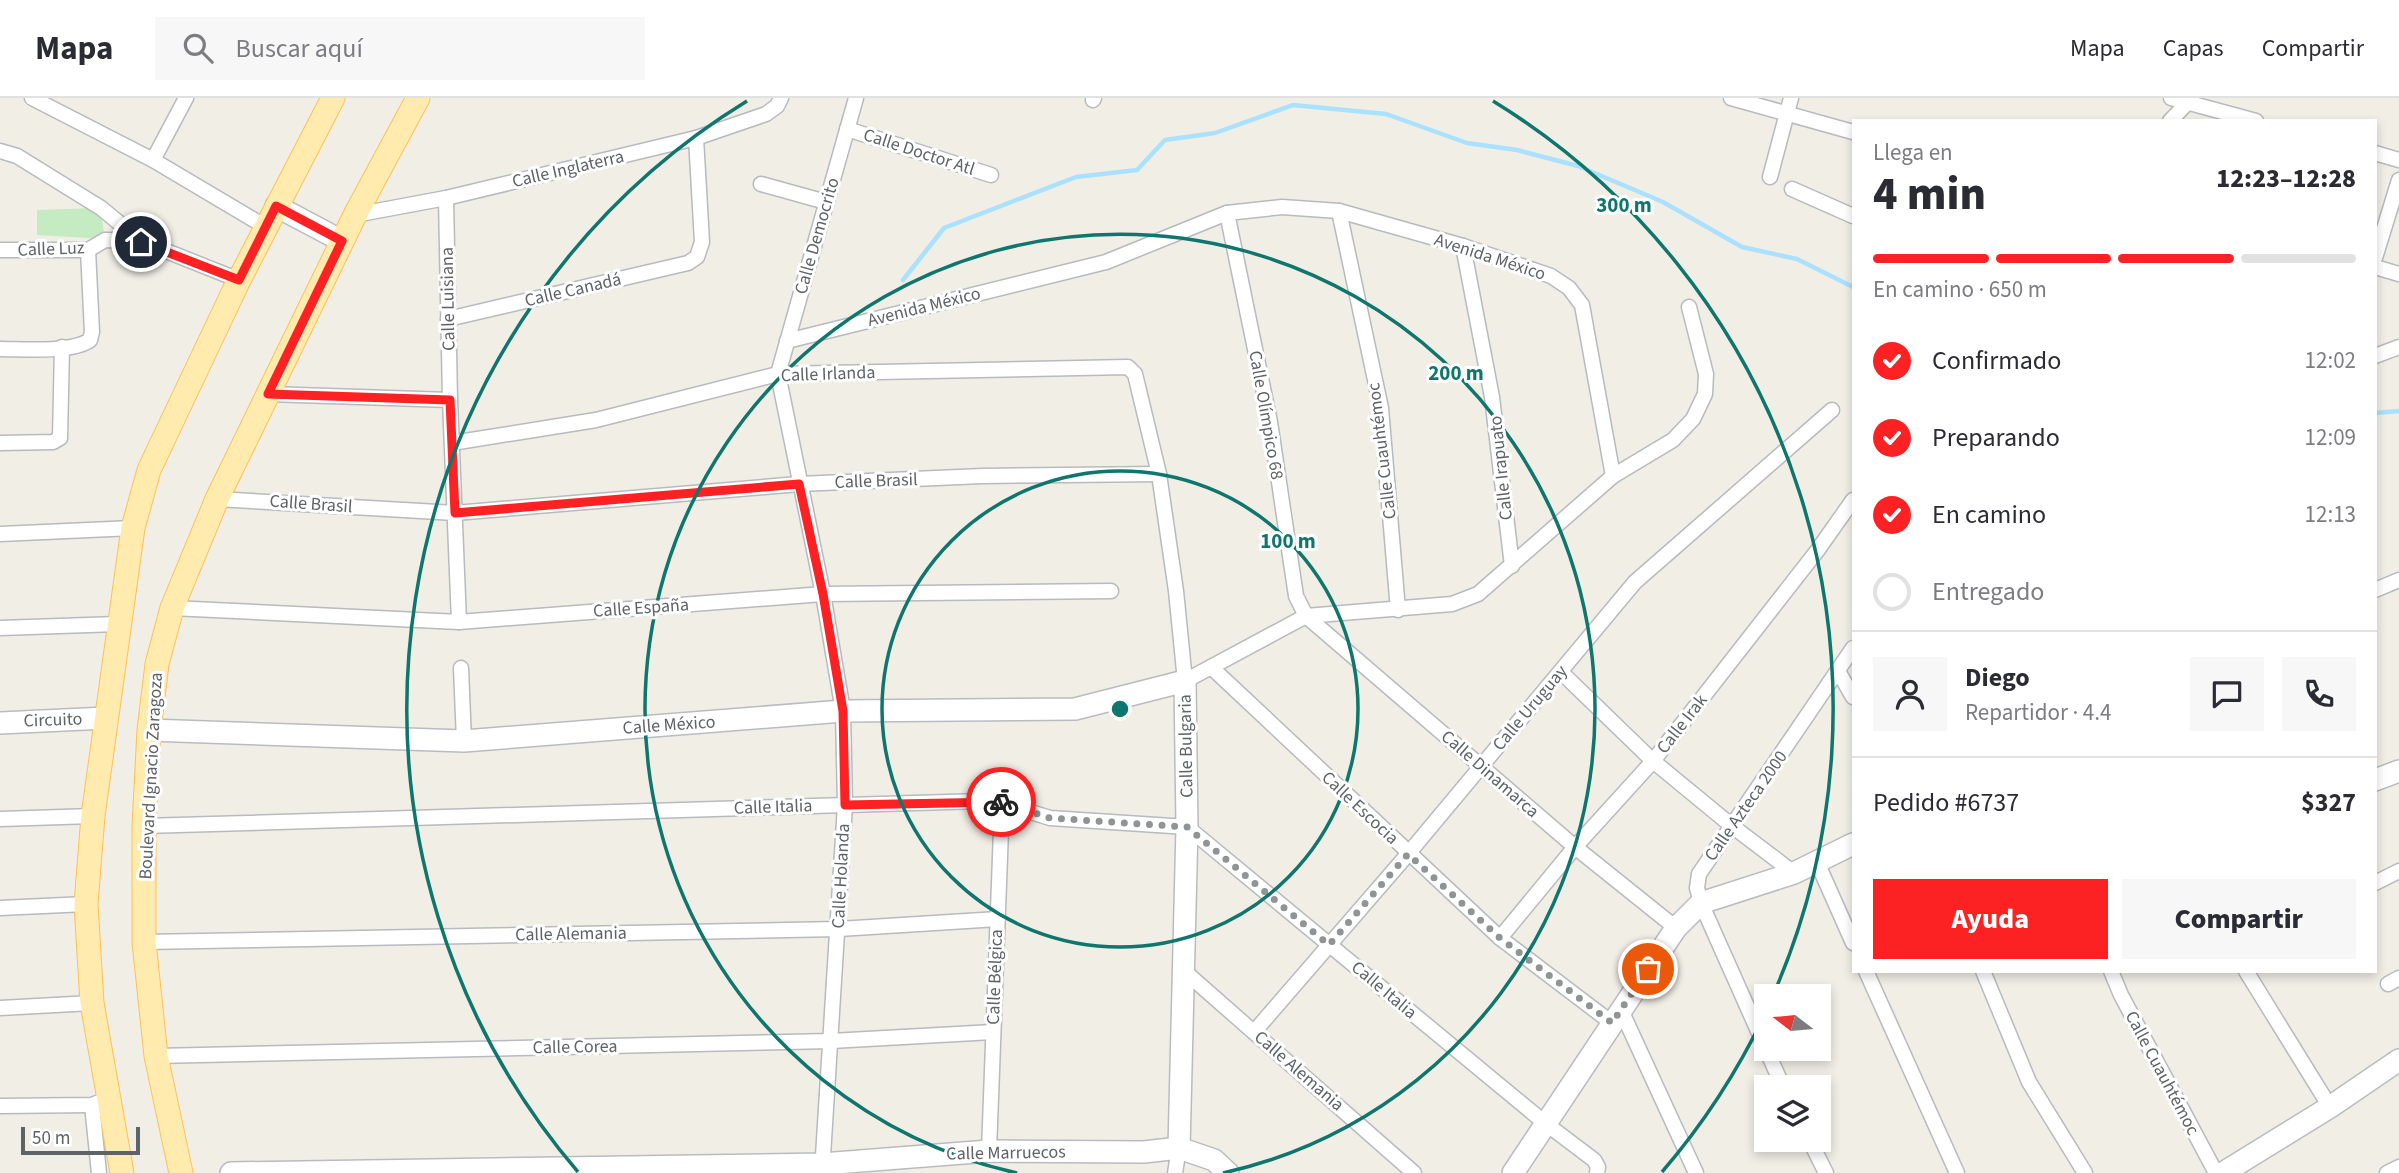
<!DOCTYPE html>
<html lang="es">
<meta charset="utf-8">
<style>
:root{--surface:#fff;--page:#f7f7f7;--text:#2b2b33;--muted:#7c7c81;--line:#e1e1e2;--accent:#fc2224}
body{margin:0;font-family:"Source Sans 3",sans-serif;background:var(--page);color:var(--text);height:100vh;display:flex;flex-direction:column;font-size:26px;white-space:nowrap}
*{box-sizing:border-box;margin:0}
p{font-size:23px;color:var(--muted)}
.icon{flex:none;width:38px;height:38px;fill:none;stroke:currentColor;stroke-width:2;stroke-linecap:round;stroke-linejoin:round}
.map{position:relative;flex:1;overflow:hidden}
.sheet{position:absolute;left:1852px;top:21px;width:525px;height:854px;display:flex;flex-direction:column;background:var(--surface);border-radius:0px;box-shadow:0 4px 10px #0003}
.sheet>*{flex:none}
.needle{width:46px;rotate:286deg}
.tools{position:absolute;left:1754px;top:886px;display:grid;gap:14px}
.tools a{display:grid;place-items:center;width:77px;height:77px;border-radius:0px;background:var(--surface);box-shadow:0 4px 10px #0003;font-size:35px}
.scale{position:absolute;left:21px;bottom:18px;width:119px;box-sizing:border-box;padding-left:7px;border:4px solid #5e6368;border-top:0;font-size:19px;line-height:24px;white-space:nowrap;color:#5e6368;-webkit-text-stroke:5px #fff;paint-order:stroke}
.pin{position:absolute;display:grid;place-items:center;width:60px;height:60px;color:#fff;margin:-30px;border:4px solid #fff;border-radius:50%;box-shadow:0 2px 7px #0007}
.courier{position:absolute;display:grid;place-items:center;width:70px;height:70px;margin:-35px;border:5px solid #fc2224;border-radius:50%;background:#fff;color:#222;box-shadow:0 2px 9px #0007}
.headline em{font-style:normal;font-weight:800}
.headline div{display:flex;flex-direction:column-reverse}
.headline{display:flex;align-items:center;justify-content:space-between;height:119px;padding:0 21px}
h1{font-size:46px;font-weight:800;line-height:52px}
.bar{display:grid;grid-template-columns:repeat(4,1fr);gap:10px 7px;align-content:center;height:84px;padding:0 21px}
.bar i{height:9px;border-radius:5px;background:var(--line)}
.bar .on{background:var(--accent)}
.bar p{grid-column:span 4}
.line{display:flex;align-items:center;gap:18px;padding:0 21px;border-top:2px solid var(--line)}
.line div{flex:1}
.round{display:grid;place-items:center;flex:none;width:74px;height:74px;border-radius:0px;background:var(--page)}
ol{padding:0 21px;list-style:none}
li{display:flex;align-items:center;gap:21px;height:77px}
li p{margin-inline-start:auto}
li .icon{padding:7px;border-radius:50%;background:var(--accent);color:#fff;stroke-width:4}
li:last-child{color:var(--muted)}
li i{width:38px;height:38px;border:4px solid var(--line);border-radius:50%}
.action{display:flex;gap:14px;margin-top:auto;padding:14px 21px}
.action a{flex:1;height:80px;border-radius:0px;background:var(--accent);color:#fff;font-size:28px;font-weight:800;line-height:80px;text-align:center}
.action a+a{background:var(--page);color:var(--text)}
header{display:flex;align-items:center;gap:42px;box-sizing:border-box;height:98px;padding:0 35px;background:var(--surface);border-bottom:2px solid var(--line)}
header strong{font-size:33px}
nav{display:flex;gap:38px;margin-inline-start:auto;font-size:24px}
.search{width:490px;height:63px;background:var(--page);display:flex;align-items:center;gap:18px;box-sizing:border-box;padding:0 24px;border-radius:0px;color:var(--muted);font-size:26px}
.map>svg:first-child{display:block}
.green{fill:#c4ebc1}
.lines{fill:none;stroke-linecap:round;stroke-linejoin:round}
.stream{stroke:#a9e1ff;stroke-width:4.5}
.street-casing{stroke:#b7babe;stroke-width:17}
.secondary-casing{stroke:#b8bcc1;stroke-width:24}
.primary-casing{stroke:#ffc052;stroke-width:25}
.street{stroke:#fff;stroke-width:14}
.secondary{stroke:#fff;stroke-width:21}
.primary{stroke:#ffebae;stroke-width:23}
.done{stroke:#919494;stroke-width:7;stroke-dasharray:0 12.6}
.route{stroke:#fc2224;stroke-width:9}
.ring{fill:none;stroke:#0f766e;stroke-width:3.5}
.labels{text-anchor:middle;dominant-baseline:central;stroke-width:6;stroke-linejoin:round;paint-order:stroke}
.street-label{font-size:18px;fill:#5e6368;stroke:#fff}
.centre{fill:#0f766e;stroke:#fff;stroke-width:3.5}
.ring-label{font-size:21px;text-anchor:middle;font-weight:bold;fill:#0f766e;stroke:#fff;stroke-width:6;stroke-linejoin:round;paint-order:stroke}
</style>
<header>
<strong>Mapa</strong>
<div class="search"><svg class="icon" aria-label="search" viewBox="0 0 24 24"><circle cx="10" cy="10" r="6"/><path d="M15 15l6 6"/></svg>Buscar aquí</div>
<nav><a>Mapa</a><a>Capas</a><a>Compartir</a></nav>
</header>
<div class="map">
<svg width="2399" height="1075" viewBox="0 0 2399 1075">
<rect width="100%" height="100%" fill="#f1eee6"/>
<polygon class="green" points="100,110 105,141 37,137 37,112"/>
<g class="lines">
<g class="stream">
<polyline points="903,182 944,130 1076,79 1137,72 1165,42 1215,35 1293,7 1386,16 1467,45 1517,52 1578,68 1663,104 1742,149 1797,161 1853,189"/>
<polyline points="2375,315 2399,313"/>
</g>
<g class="street-casing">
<g id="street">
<polyline points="32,0 153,62 266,129"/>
<polyline points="1731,0 1853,34"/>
<polyline points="2171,0 2256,23"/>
<polyline points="1093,2 1094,0"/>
<polyline points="2170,23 2192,0"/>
<polyline points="847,31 991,77"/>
<polyline points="0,53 17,58 101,110 141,143 239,182"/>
<polyline points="2375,55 2399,62"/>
<polyline points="153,62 186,0"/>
<polyline points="1770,79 1791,0"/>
<polyline points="761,86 826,104"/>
<polyline points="1792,91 1853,118"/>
<polyline points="446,100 450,302 459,524"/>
<polyline points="1339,113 1381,310 1398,512"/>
<polyline points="1227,115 1270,324 1296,498 1306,518 1575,749 1676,830"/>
<polyline points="355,117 446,100 696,40 766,16 777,8 781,0"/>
<polyline points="1463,148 1492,299 1512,468"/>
<polyline points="0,152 88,152 105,142 141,143"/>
<polyline points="2375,160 2399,82"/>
<polyline points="2375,169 2399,176"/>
<polyline points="448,221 688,165 697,159 702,144 696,40"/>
<polyline points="787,243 1106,164 1227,115 1282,109 1339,113 1463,148 1551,178 1569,190 1582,207 1613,378"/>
<path d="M0,251C23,251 72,255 90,242L92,234L88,152"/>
<polyline points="2375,258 2399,249"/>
<polyline points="268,296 450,302"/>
<polyline points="0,345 53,344 60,340 62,249"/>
<polyline points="452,345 596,322 778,276 1128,269 1135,276 1159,376 1176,493 1185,583 1306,518 1452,506 1478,496 1613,378 1673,342 1693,321 1705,296 1706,276 1689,209"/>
<polyline points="217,401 455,415 799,386 982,378 1159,376"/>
<polyline points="0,436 133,430"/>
<polyline points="2375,492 2399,482"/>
<polyline points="172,510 459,524 823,496 1111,493"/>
<polyline points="0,530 118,526"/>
<polyline points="1211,569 1500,840 1612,925"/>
<polyline points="461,570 464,643"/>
<polyline points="1838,573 1853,599"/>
<polyline points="1561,574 1653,663 1732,728 1794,775"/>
<polyline points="0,721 93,718"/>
<polyline points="144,728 982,703 1002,705 1050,720 1187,729 1545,1025 1594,1062 1598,1069 1597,1075"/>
<polyline points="1817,764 1853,845"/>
<polyline points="2375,785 2399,773"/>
<polyline points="0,810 86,806"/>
<polyline points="1500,840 1575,749 1653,663 1817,453 1853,402"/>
<polyline points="144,844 839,831 998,821"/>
<polyline points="1183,872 1414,1075"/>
<polyline points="1866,873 1957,1075"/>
<polyline points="1983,873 2029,984 2085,1075"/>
<polyline points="2111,873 2121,897 2216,1075"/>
<polyline points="2246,873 2330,1009"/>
<polyline points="2388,886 2399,880"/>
<polyline points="0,910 92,905"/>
<polyline points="1621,912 1696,1075"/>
<polyline points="1254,934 1408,756 1635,484 1832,312"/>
<polyline points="156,958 831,943 993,934"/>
<polyline points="1783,989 1701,805 1697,790 1699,776 1853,550"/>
<polyline points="92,1007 99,1075"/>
<polyline points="0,1008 92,1007 109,1000"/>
<polyline points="1809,1041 1826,1075"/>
<polyline points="989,1053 1002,705"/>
<polyline points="822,1074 845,707 843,613 823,496 778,276 856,0"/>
<polyline points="1175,1075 1179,1050"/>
<polyline points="2387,1075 2399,1069"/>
</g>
</g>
<g class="secondary-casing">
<g id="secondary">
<polyline points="276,108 342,143"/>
<polyline points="0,625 106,620"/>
<polyline points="149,632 464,643 843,613 1075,611 1185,583 1187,729 1179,1050"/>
<polyline points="2375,682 2399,673"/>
<polyline points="231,1075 822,1066 989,1053 1144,1054 1179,1050 1214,1062 1228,1075"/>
<polyline points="1513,1075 1676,830 1701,805 1794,775 1853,746"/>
<polyline points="2223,1075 2330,1009 2399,962"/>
</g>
</g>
<g class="primary-casing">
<g id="primary">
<polyline points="122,1075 92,905 86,806 93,718 133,430 149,372 239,182 333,0"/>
<polyline points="181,1075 156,958 144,844 144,728 149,632 157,566 172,510 217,401 355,117 418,0"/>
</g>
</g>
<use href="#street" class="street"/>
<use href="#secondary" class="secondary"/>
<use href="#primary" class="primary"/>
</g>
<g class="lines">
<polyline class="done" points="1001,704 1050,720 1187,729 1329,847 1408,756 1500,840 1612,925 1648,871"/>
<polyline class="route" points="141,144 239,182 276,108 342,143 268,296 450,302 455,415 799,386 823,496 843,613 845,707 1001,704"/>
</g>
<g class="ring">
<circle cx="1120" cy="611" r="238"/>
<path d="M1017 1075A475 475 0 1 1 1223 1075"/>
<path d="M1764 918A713 713 0 0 1 1662 1074M578 1074A713 713 0 0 1 747 3M1493 3A713 713 0 0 1 1774 895"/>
</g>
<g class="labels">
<g class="street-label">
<text transform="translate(919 54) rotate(18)">Calle Doctor Atl</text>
<text transform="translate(568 71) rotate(-13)">Calle Inglaterra</text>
<text transform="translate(817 138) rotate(-74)">Calle Democrito</text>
<text transform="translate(51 151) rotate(-2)">Calle Luz</text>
<text transform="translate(1490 159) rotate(18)">Avenida México</text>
<text transform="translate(573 192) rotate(-13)">Calle Canadá</text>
<text transform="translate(448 201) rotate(-91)">Calle Luisiana</text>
<text transform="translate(924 209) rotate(-14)">Avenida México</text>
<text transform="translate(828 276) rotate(-2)">Calle Irlanda</text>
<text transform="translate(1266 317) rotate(80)">Calle Olímpico 68</text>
<text transform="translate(1382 353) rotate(-97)">Calle Cuauhtémoc</text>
<text transform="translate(1501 370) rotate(-96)">Calle Irapuato</text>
<text transform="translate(876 383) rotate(-2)">Calle Brasil</text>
<text transform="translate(311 406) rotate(4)">Calle Brasil</text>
<text transform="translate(641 510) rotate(-4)">Calle España</text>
<text transform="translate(1530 610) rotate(-50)">Calle Uruguay</text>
<text transform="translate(53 622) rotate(-2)">Circuito</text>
<text transform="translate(1682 626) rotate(-52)">Calle Irak</text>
<text transform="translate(669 627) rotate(-4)">Calle México</text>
<text transform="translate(1186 648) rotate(-91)">Calle Bulgaria</text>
<text transform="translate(1490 676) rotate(41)">Calle Dinamarca</text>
<text transform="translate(151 678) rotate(-87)">Boulevard Ignacio Zaragoza</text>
<text transform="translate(1746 708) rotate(-55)">Calle Azteca 2000</text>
<text transform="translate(773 709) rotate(-2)">Calle Italia</text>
<text transform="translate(1360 710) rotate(43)">Calle Escocia</text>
<text transform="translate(841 778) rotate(-87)">Calle Holanda</text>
<text transform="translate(571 836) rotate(-1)">Calle Alemania</text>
<text transform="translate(995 879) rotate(-88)">Calle Bélgica</text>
<text transform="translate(1384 892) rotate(40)">Calle Italia</text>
<text transform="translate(575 949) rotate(-1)">Calle Corea</text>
<text transform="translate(1299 973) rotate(41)">Calle Alemania</text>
<text transform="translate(2162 975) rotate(62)">Calle Cuauhtémoc</text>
<text transform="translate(1006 1055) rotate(-1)">Calle Marruecos</text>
</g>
</g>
<circle cx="1120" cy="611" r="10" class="centre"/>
<g class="ring-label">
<text x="1624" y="114">300 m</text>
<text x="1456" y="282">200 m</text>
<text x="1288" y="450">100 m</text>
</g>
</svg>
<div class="tools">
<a><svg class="needle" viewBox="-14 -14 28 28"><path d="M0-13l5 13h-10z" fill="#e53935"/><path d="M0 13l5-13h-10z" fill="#7c7c81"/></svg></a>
<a><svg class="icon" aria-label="layers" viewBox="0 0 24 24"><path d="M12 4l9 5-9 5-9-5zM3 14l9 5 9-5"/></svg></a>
</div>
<div class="scale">50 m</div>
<div class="pin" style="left:1648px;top:871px;background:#ea580c"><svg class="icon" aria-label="bag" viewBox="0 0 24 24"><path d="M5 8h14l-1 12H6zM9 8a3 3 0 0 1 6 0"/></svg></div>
<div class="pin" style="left:141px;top:144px;background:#1f2937"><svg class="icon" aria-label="home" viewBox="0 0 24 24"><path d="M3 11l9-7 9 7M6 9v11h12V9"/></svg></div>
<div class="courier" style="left:1001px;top:704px"><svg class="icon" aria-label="bike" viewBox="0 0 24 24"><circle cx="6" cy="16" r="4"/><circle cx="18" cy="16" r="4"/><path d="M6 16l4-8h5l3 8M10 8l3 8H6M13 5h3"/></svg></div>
<section class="sheet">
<div class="headline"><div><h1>4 min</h1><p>Llega en</p></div><em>12:23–12:28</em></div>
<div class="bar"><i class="on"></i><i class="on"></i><i class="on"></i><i></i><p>En camino · 650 m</p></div>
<ol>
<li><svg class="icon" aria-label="check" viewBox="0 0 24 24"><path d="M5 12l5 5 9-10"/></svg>Confirmado<p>12:02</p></li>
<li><svg class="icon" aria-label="check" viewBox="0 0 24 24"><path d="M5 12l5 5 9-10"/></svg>Preparando<p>12:09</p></li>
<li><svg class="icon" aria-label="check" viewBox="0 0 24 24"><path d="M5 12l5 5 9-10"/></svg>En camino<p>12:13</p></li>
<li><i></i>Entregado</li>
</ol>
<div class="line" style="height:126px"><a class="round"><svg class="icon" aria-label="person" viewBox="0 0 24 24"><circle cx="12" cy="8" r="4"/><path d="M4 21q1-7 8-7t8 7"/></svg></a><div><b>Diego</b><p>Repartidor · 4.4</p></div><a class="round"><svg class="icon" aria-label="chat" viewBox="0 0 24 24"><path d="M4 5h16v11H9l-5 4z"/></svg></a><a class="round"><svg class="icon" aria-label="phone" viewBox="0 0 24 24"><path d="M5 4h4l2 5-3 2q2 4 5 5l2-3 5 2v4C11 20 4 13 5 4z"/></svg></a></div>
<div class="line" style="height:91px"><div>Pedido #6737</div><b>$327</b></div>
<div class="action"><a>Ayuda</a><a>Compartir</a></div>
</section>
</div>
